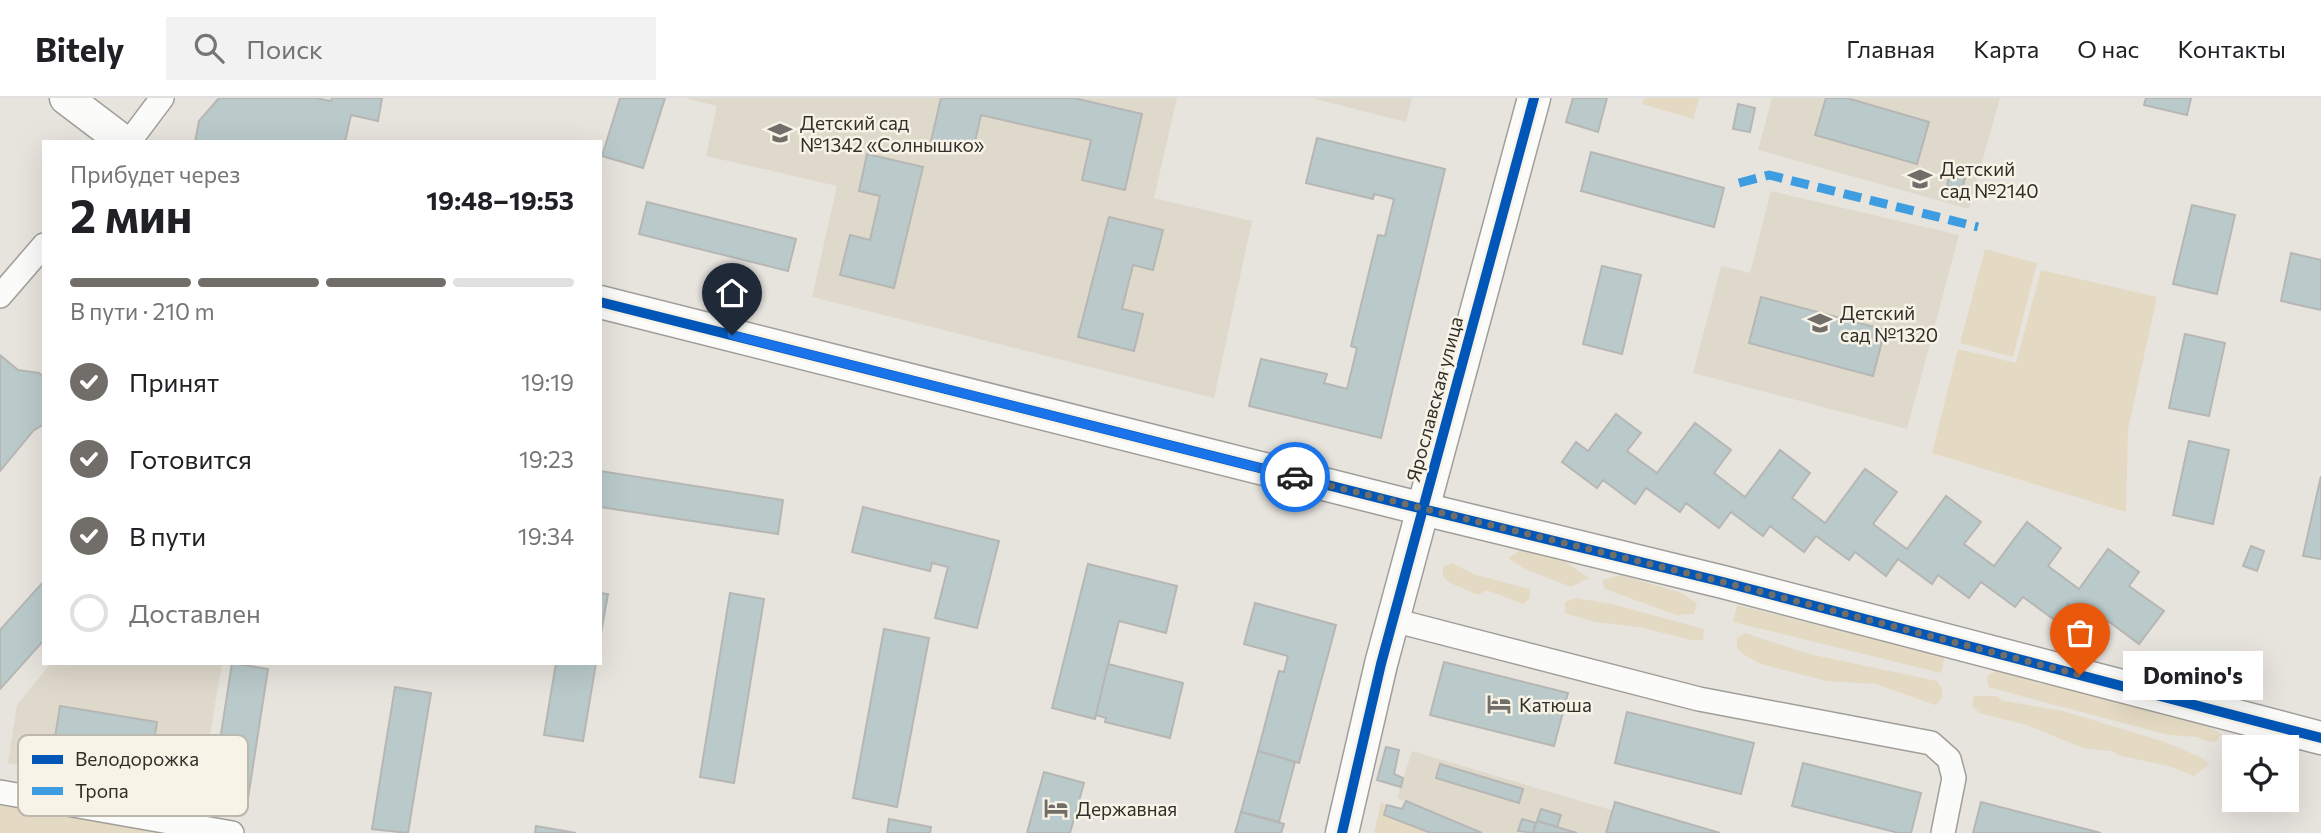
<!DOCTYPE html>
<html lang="ru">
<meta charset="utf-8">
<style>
:root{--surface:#fff;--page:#f2f2f2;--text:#202124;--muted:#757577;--line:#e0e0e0;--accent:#716e69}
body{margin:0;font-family:Commissioner,sans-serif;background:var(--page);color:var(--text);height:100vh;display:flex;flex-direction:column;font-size:26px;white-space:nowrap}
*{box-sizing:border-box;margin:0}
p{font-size:23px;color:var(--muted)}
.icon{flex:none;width:38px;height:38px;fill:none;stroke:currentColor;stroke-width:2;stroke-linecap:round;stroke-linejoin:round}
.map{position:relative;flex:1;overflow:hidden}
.drawer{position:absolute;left:42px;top:42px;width:560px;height:525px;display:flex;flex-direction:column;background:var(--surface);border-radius:0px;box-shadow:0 7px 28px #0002}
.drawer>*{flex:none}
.buttons{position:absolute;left:2222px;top:637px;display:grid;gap:14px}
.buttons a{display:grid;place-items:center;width:77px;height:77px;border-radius:0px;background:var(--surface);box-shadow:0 7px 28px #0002;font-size:35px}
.pin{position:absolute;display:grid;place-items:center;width:60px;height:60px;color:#fff;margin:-72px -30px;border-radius:50% 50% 50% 0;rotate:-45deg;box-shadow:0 0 7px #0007}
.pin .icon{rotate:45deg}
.courier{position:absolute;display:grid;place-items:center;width:70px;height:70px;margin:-35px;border:5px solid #1a73e8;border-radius:50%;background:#fff;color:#222;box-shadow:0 2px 9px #0007}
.bubble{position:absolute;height:49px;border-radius:0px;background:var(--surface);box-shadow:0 7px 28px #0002;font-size:23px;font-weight:700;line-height:49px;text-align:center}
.summary em{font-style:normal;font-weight:700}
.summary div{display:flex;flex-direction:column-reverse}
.summary{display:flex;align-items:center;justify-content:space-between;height:119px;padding:0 28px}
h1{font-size:46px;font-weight:700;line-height:52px}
.bar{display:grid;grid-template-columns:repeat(4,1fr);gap:10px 7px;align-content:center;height:84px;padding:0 28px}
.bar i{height:9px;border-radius:5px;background:var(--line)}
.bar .active{background:var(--accent)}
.bar p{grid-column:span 4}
ol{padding:0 28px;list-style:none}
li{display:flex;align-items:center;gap:21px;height:77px}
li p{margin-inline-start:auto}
li .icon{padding:7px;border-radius:50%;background:var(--accent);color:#fff;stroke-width:4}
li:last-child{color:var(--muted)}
li i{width:38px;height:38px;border:4px solid var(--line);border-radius:50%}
header{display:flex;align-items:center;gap:42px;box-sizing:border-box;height:98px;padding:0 35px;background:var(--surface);border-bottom:2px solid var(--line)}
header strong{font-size:33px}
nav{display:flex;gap:38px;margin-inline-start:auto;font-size:24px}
.search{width:490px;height:63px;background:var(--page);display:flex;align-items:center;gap:18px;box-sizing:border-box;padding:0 24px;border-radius:0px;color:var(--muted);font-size:26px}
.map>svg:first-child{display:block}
.built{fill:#dfd9cc}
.green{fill:#e4d9c2}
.building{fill:#bacaca;stroke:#b6b7b4;stroke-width:2}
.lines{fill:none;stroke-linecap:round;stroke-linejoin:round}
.street-casing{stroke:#a09e99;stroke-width:26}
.secondary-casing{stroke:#a09e99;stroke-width:35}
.street{stroke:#fbfbfa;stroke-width:23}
.secondary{stroke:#fbfbfa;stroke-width:32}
.quiet{stroke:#3e9de1;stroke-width:9;stroke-dasharray:18 9;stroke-linecap:butt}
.cycleway-casing{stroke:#f8f3e7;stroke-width:15}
.cycleway{stroke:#0057b8;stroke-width:10}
.done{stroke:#716e69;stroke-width:7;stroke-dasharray:0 12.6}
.route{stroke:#1a73e8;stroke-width:9}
.labels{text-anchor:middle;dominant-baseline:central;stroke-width:5;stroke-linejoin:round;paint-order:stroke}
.poi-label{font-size:19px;fill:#312f2a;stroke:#f8f3e7;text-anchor:start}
.street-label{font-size:19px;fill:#312f2a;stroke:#f8f3e7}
.key{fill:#f8f3e7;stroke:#bcb8ae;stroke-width:2}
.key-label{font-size:19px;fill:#312f2a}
</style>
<header>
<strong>Bitely</strong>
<div class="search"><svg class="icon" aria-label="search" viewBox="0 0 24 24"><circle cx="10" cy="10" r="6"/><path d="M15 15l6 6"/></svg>Поиск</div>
<nav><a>Главная</a><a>Карта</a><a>О нас</a><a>Контакты</a></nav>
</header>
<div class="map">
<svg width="2321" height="735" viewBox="0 0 2321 735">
<rect width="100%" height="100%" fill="#e7e4de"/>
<g class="built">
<polygon points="685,0 1177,0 1154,100 1252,123 1214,300 812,199 837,88 706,58 717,8"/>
<polygon points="1312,0 1412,0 1406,24"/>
<polygon points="1772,0 2000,0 1969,111 1758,52"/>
<polygon points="1771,93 1959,137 1907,331 1693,275 1721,168 1750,175"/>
<polygon points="51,565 222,565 200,697 8,665 17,607"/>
<polygon points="1412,653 1689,735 1431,735 1384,717 1387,707 1402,711 1406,704 1397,700"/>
</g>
<g class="green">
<polygon points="1644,0 1699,0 1693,21 1642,6"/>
<polygon points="1985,151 2037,165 2013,259 1960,245"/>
<polygon points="2041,172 2157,199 2128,331 2126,414 1932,355 1958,251 2016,265"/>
<polygon points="1522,451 1566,464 1589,480 1571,489 1525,471 1508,460"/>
<polygon points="1452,465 1476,477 1530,491 1530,500 1523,506 1486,492 1478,497 1450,485 1443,478 1443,469"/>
<polygon points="1621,477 1682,495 1697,506 1694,516 1676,517 1605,491 1602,482"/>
<polygon points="1576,500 1612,506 1704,531 1703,542 1691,542 1639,529 1595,524 1565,515 1565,504"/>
<polygon points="1737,507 1945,558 1941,575 1733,524"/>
<polygon points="1745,535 1809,556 1937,583 1942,591 1942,600 1935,607 1876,586 1827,583 1761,566 1744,557 1737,550 1737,540"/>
<polygon points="1995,573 2004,573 2040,586 2069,587 2131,608 2206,626 2222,636 2215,644 2205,643 2197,639 2168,637 1988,589 1987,579"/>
<polygon points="1974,598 1996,598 2004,603 2063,613 2165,644 2202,660 2209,666 2194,678 2169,668 2121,658 2111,653 2083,650 2027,627 1979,615 1972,607"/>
<polygon points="1381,704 1387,707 1384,717 1431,735 1374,735"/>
<polygon points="0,707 167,735 0,735"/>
</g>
<g class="building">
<polygon points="219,0 315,0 331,3 332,0 382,0 378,23 351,17 345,44 195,44 199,23"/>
<polygon points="620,0 665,0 643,70 602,58"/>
<polygon points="941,0 1074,0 1142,16 1125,92 1082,82 1091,42 981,17 973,52 931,43"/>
<polygon points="1573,0 1607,0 1598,34 1566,24"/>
<polygon points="1826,0 1847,0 1929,24 1917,66 1815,37"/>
<polygon points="2146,0 2191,0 2187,17 2144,7"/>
<polygon points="1738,6 1755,10 1750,34 1733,31"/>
<polygon points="1317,40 1445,71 1381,340 1249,308 1261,261 1327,276 1324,285 1347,291 1357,250 1351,248 1378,137 1385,138 1394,101 1374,96 1373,101 1306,85"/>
<polygon points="1591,54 1724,90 1714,129 1581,93"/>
<polygon points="867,56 923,69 894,190 840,177 850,137 870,142 880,98 859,93"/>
<polygon points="1949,77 1965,80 1962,91 1947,88"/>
<polygon points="647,104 796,141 788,173 639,136"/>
<polygon points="2192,107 2235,117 2217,196 2173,186"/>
<polygon points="1109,119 1163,132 1153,172 1133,167 1122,211 1143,216 1134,253 1078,239"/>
<polygon points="2291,155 2321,162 2321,212 2281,203"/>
<polygon points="1602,168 1641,177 1622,256 1583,246"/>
<polygon points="1761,199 1885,232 1873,278 1749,245"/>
<polygon points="2185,236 2225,245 2209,318 2169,310"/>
<polygon points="0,257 18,272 39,275 44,279 44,326 33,333 0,373"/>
<polygon points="1616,316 1641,335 1627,353 1657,375 1695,325 1731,352 1714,375 1745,399 1780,352 1810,375 1792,400 1825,425 1865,371 1897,394 1873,426 1907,451 1946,398 1981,424 1964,446 1994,468 2027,424 2061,450 2048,468 2079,491 2108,451 2139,474 2129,488 2164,513 2139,546 2108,523 2102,531 2068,506 2056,523 2023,499 2015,509 1981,484 1969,500 1938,477 1932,486 1898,461 1886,478 1855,454 1849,462 1816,438 1804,454 1770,428 1763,438 1731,414 1719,430 1686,405 1680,414 1646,390 1635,406 1603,382 1597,390 1562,364 1576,344 1588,353"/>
<polygon points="2189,343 2229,352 2213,426 2173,417"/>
<polygon points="600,373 783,402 778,436 600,409"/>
<polygon points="2321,378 2321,459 2320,461 2303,458"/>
<polygon points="863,409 999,443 977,530 935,520 948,469 932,465 930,473 852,454"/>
<polygon points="2251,448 2264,453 2257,473 2243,468"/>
<polygon points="1088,466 1177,488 1166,535 1119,523 1095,621 1052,610"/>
<polygon points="44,483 44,542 0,591 0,532"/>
<polygon points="600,495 608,496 600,541"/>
<polygon points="730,495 764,501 734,685 700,679"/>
<polygon points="1255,505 1336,527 1299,665 1258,653 1279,573 1284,574 1288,558 1244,546"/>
<polygon points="884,531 929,540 897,709 853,700"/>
<polygon points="1444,564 1568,595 1554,648 1430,617"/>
<polygon points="232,565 268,571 246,713 210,707"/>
<polygon points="556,565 596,565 583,643 544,637"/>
<polygon points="1108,566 1183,585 1170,640 1105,624 1106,620 1096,617"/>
<polygon points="395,589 431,595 408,735 372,731"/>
<polygon points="60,608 157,624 149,674 129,671 131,658 74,649 72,661 52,658"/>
<polygon points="1627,614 1754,645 1741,696 1615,665"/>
<polygon points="1386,649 1399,652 1394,676 1403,680 1401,689 1377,682"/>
<polygon points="1258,653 1295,664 1279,724 1241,714"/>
<polygon points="1803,665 1921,695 1911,735 1899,735 1792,708"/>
<polygon points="1440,666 1523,691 1519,705 1436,680"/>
<polygon points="1044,674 1084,685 1070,735 1027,735"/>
<polygon points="1406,703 1482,735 1431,735 1384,717 1387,707 1402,711"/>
<polygon points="1615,704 1720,735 1606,735"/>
<polygon points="1981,704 2101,735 1973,735"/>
<polygon points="1541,711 1561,717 1557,729 1537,723"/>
<polygon points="1241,714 1284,726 1281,735 1235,735"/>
<polygon points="889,721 931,729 930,735 887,735"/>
<polygon points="1522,721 1536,725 1533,735 1518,733"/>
<polygon points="1537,723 1577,735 1533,735"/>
<polygon points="536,728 576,735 535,735"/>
</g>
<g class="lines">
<g class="street-casing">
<g id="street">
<polyline points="129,44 162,0"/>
<polyline points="0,198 44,147"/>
<polyline points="1393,522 1699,601 1931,645 1949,661 1954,680 1943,735"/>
<polyline points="0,694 232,735"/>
</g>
</g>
<g class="secondary-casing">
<g id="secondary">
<polyline points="66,0 124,44"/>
<polyline points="600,204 1423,411 1723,484 2321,640"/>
<polyline points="1342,735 1381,566 1534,0"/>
</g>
</g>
<use href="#street" class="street"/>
<use href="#secondary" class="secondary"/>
<polyline class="quiet" points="1739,85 1769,77 1978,129"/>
<g class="cycleway-casing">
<g id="cycleway">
<polyline points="600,204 1423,411 1723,484 2321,640"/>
<polyline points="1342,735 1381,566 1534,0"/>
</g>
</g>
<use href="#cycleway" class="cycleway"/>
</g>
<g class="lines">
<polyline class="done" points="1295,379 1723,484 2080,577"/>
<polyline class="route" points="732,237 1295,379"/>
</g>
<defs>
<g id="school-bare" transform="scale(1.89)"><path d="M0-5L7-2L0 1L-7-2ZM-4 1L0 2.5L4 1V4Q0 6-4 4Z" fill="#716e69" stroke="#f8f3e7" stroke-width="2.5" paint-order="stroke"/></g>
<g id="hotel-bare" transform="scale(1.89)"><path d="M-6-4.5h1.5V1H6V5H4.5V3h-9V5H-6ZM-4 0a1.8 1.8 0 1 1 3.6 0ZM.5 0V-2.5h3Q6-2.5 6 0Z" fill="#716e69" stroke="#f8f3e7" stroke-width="2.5" paint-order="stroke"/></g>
</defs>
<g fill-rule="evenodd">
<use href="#school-bare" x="780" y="35"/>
<use href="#school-bare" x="1920" y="81"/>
<use href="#school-bare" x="1820" y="225"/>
<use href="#hotel-bare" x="1499" y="606"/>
<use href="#hotel-bare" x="1056" y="710"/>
</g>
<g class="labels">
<g class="poi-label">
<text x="800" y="24">Детский сад<tspan x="800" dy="22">№1342 «Солнышко»</tspan></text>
<text x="1940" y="70">Детский<tspan x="1940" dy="22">сад №2140</tspan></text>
<text x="1840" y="214">Детский<tspan x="1840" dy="22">сад №1320</tspan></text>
<text x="1519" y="606">Катюша</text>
<text x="1076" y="710">Державная</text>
</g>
<g class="street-label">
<text transform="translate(1434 301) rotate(-75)">Ярославская улица</text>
</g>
</g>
<rect x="18" y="637" width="230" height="81" rx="10" class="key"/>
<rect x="32" y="657" width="31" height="9" fill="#0057b8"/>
<rect x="32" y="689" width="31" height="8" fill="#3e9de1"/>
<g class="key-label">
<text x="75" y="668">Велодорожка</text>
<text x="75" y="700">Тропа</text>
</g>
</svg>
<div class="buttons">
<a><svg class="icon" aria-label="locate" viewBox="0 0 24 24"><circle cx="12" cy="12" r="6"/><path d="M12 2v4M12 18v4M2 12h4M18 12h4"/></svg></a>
</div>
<div class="pin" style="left:2080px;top:577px;background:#ea580c"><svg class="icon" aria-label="bag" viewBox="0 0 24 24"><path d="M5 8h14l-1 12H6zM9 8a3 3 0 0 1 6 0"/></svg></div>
<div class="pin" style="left:732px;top:237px;background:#1f2937"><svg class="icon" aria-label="home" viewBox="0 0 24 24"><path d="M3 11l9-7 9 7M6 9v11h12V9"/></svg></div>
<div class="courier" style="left:1295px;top:379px"><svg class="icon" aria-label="car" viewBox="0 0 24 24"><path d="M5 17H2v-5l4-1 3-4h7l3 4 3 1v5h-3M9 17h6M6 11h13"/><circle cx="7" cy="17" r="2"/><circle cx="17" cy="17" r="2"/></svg></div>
<div class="bubble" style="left:2123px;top:553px;width:140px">Domino's</div>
<section class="drawer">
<div class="summary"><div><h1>2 мин</h1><p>Прибудет через</p></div><em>19:48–19:53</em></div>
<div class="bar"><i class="active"></i><i class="active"></i><i class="active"></i><i></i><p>В пути · 210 m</p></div>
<ol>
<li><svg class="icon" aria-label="check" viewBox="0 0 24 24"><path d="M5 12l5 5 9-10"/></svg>Принят<p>19:19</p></li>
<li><svg class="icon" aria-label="check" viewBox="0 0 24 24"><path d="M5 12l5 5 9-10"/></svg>Готовится<p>19:23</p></li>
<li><svg class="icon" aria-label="check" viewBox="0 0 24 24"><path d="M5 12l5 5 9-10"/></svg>В пути<p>19:34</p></li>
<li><i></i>Доставлен</li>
</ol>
</section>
</div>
